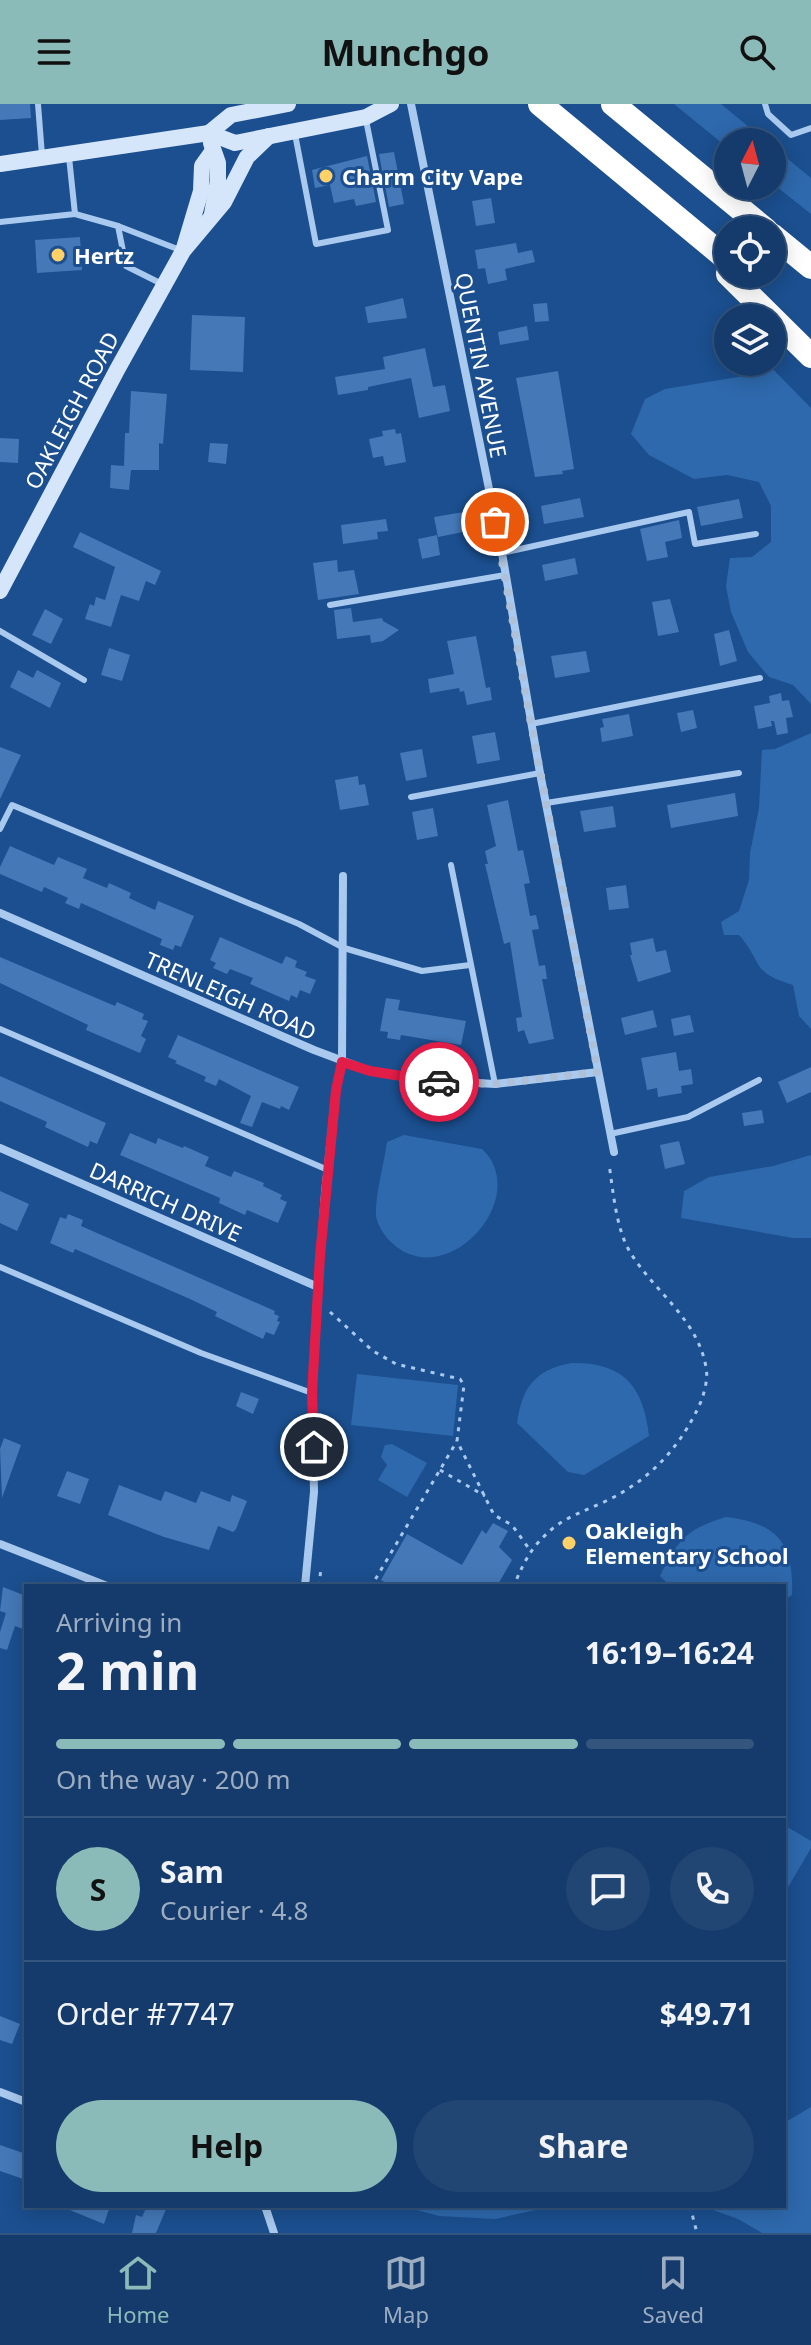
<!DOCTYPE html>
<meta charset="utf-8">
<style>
:root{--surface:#143b6b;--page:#214673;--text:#f1f3f6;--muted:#9dadc1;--line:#33557e;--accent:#8bbbb9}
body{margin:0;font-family:"Noto Sans",sans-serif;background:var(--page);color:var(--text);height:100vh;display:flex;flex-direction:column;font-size:30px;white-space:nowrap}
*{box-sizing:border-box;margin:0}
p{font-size:26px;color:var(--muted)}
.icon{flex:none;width:44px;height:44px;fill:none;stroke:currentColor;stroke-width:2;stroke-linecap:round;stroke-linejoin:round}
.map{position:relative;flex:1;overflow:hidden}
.details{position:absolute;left:24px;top:1480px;width:762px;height:624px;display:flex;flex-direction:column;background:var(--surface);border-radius:0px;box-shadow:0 4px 20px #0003,0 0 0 2px var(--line)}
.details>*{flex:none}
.needle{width:52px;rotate:6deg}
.fabs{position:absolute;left:714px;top:24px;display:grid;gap:16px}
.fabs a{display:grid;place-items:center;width:72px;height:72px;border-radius:50%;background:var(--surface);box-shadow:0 4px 20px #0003,0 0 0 2px var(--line);font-size:40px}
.pin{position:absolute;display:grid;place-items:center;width:68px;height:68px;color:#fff;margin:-34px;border:4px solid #fff;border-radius:50%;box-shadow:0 2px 8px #0007}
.courier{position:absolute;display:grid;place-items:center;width:80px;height:80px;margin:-40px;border:6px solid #e11d48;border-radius:50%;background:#fff;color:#222;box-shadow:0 2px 10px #0007}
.overview em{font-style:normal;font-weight:700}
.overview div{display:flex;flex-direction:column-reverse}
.overview{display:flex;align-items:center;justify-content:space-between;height:136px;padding:0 32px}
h1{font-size:52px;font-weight:700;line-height:60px}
.bar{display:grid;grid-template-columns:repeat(4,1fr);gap:12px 8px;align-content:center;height:96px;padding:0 32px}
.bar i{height:10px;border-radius:6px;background:var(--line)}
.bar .selected{background:var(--accent)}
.bar p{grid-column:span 4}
.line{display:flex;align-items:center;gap:20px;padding:0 32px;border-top:2px solid var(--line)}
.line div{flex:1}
.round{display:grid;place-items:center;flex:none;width:84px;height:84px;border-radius:42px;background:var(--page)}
.button{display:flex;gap:16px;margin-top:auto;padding:16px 32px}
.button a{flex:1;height:92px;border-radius:48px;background:var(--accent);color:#111;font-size:32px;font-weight:700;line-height:92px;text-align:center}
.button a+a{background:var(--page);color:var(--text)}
header{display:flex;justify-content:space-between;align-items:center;height:104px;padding:0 32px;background:var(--accent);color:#111;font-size:36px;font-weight:700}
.tabs{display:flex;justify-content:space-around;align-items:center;height:112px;border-top:2px solid var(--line);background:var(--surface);font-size:22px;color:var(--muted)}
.tabs a{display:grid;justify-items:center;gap:4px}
.tabs .selected{color:var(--accent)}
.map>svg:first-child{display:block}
.green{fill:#2e69ad}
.building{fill:#4478b7}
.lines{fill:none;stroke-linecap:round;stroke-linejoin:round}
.path{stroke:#a9c9ee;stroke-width:3;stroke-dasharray:4 6;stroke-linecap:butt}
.lane{stroke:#a9c9ee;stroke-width:6}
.street{stroke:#a9c9ee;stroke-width:8}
.secondary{stroke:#d6e6fa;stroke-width:16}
.highway{stroke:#fff;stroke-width:24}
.done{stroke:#afc1d8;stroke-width:8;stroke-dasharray:0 14.4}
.route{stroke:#e11d48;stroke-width:10}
.poi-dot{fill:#ffd166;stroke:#1b4f8f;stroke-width:3}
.labels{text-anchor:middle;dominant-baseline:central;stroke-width:6;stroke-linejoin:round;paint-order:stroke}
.poi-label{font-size:22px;font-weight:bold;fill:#fff;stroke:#1b4f8f;text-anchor:start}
.street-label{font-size:22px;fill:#fff;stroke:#1b4f8f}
</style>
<header><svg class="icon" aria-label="menu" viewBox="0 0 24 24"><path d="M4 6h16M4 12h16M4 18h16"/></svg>Munchgo<svg class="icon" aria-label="search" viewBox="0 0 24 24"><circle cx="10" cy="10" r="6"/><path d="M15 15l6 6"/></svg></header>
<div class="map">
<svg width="811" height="2129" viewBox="0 0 811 2129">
<rect width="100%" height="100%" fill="#1b4f8f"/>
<g class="green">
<polygon points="674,0 721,0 767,38 728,38 728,44"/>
<polygon points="772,42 811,74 811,110 772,79"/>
<polygon points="758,258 766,258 811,304 811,600 793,581 769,573 748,548 731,508 726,482 730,454 752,453 771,438 771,402 759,378 727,371 694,375 649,351 631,330 645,295 665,285 744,272"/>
<path d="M811,629V925L799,912L793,881C750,868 764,860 739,831H724L721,818L739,807L749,776L750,749L759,704L762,646L775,645Z"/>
<path d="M404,1031L482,1045C486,1049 491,1054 493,1060C517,1111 440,1186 391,1138C385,1133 377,1120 376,1112C375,1091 384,1060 387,1038Z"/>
<polygon points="811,1051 811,1134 793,1134 681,1114 684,1087 709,1073 773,1062"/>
<path d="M571,1259C623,1258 643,1281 649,1332L584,1371L568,1368L517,1319C522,1283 535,1266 571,1259Z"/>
<polygon points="357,1270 458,1281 453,1332 351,1321"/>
<polygon points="392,1340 427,1359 407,1393 378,1376 387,1361 381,1353 385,1341"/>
<path d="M726,1413C778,1419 794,1439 792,1491L784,1496V1482H670L660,1472C678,1436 686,1425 726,1413Z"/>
<polygon points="784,1721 811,1737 811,1744 784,1790"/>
<polygon points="811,2003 811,2129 762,2129 738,2115 702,2102 784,2102 784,2019"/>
<polygon points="402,2102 553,2102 495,2115 439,2112"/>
</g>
<g class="building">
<polygon points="0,0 30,0 31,14 0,16"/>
<polygon points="394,48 404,100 389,103 379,50"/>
<polygon points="367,52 376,98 356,102 354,95 334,99 330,81 315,84 312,66"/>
<polygon points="491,94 495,119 476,122 472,97"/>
<polygon points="80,133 82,166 37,169 35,136"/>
<polygon points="516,139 518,149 532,146 535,158 505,165 507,176 488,180 485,164 478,165 475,146"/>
<polygon points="403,194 407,214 368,219 365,203"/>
<polygon points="547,199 549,217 535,218 533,200"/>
<polygon points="192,211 245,213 243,268 190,266"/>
<polygon points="527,222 529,236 500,241 498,228"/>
<polygon points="425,244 433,283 445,281 450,307 419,314 411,274 368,283 368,286 338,291 335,273 385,265 383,253"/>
<polygon points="558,267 574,365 562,367 563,370 535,373 516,274"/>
<polygon points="131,287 167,290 163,340 159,339 159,366 131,366 129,386 110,384 111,361 124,362 125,329 129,329"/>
<polygon points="395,325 396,330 401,329 406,358 385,362 383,352 373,354 369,335 383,332 382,327"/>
<polygon points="0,334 19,335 18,359 0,358"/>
<polygon points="210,339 228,340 226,360 208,358"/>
<polygon points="580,394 584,413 544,420 541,402"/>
<polygon points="739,395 743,414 701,422 697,403"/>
<polygon points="470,407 473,426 438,433 434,413"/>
<polygon points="386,415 388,427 377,428 378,435 343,440 341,421"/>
<polygon points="679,416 682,434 665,438 668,453 647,457 640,425"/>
<polygon points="80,428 161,467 155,481 146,477 139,497 121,491 111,523 85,515 90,500 94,502 96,493 105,496 115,463 73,443"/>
<polygon points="437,431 440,451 422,455 418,435"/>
<polygon points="575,454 578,470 545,477 542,461"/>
<polygon points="337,456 338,468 354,466 359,490 318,496 313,459"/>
<polygon points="670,495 679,528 658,532 652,498"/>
<polygon points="351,504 353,518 382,514 383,517 399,526 383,537 371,539 370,531 337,535 334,506"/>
<polygon points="45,505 63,515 51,540 32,531"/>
<polygon points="729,526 737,557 720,562 714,530"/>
<polygon points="476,532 486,584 490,583 492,596 467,601 464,587 460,588 459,584 430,589 428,575 454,570 447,537"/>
<polygon points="109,544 130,551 122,577 101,571"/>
<polygon points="586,547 590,568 555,574 551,552"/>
<polygon points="18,566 33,574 37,566 61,579 50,604 10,583"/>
<polygon points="781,589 782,597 789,596 793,613 786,614 788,629 777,631 774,617 771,617 772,622 758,625 754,602 770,599 769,592"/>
<polygon points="693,606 697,624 681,628 677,609"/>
<polygon points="629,610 633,632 602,638 600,624 604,623 602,615"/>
<polygon points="495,628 500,656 477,660 472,632"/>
<polygon points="0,643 21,651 0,695"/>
<polygon points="422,645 427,673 406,677 400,649"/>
<polygon points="358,672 359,681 365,680 369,701 340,706 335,676"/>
<polygon points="735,689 738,712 671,724 667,701"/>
<polygon points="508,696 518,747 523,746 530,779 524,780 530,812 536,811 539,825 532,826 539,862 545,861 547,875 542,875 554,935 529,940 524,926 518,928 516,914 522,913 510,838 504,840 485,760 488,760 485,747 496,742 487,701"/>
<polygon points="613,702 616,723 584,728 580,707"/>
<polygon points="433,704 438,732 417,736 412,708"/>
<polygon points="10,742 54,761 58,753 87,765 83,774 107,784 109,779 131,789 129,794 155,806 158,797 194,812 181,843 175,841 173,846 160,841 162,835 81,799 79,805 65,799 68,794 44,783 42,788 0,770 0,763"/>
<polygon points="626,781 629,804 609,806 606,784"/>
<polygon points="220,833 282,860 286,852 297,857 295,863 307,868 305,872 316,876 310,890 300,886 297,894 291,891 289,897 250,880 253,874 230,865 227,870 213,864 216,859 210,856"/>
<polygon points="653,834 656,848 666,846 671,868 638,878 630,851 632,851 630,839"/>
<polygon points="0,853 115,902 117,898 144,910 142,915 148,917 141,932 146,935 140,949 86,926 88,921 0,879"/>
<polygon points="386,894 400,896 398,906 466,917 461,941 401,931 400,936 387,934 388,928 380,927"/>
<polygon points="653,906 657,923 625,931 621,914"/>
<polygon points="690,911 694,928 674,932 671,915"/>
<polygon points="178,931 299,983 289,1006 281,1002 280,1005 262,998 252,1023 240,1019 251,992 219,975 216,982 204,977 206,973 175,959 177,957 168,953"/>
<polygon points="676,948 679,967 691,965 693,980 681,982 682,989 658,993 657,984 647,986 641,954"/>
<polygon points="811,963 811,988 787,999 778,978"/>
<polygon points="0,972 106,1019 97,1040 90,1037 88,1043 45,1023 47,1018 0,997"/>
<polygon points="762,1006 764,1019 744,1022 742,1009"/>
<polygon points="130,1029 156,1040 158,1034 183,1044 184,1042 209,1053 205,1062 231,1073 234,1067 264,1079 263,1082 282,1091 280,1095 287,1098 278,1119 247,1106 245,1111 219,1099 220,1094 120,1051"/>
<polygon points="679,1037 685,1060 665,1065 660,1041"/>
<polygon points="0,1087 29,1100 17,1127 0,1119"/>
<polygon points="68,1110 83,1116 81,1122 275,1207 274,1210 279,1212 277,1217 280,1218 274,1231 266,1228 263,1235 215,1212 217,1208 190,1195 75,1145 73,1149 50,1139 60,1113 66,1115"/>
<polygon points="241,1288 259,1295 253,1310 236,1302"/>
<polygon points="4,1334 21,1341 2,1394 0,1345"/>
<polygon points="67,1367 89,1375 80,1400 57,1392"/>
<polygon points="119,1381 161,1397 165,1387 196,1399 201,1387 230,1398 232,1391 247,1397 236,1425 233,1428 218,1422 209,1446 164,1433 108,1411"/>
<polygon points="493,1419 508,1427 499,1443 512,1456 497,1482 391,1482 381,1476 407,1430 462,1461 482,1426 486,1430"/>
<polygon points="3,1483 26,1492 26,1526 15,1522 7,1546 0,1544 0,1528 6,1509 0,1507"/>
<polygon points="0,1912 20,1920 12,1940 0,1936"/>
<polygon points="0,2041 26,2050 26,2076 0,2067"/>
<polygon points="60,2102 110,2102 104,2120"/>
<polygon points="147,2102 166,2105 156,2129 132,2129 136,2111 142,2113"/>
</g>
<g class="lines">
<g class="path">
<polyline points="330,1208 373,1247 396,1260 460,1275 464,1281 457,1337 494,1411 512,1421 530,1446"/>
<polyline points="440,1366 485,1392"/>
<polyline points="319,1482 321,1464"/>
<polyline points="375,1482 372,1481 457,1337"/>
<path d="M520,1482L515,1479C525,1456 532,1442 552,1425C568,1412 587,1406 606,1397C646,1378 675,1349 695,1310C702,1298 709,1277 706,1263C697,1214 655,1189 630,1148C616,1125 613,1086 609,1060"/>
<polyline points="690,2102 697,2129"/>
</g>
<g class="lane">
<polyline points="38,0 42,51"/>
<polyline points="765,0 768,10 791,31 811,24"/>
<polyline points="295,30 316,140 388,126 366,16"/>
<polyline points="75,110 118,122 126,162 164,181"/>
<polyline points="0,118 75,110 69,53"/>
<polyline points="118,122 180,146"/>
<polyline points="502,449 689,408 695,440 756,430"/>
<polyline points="330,501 505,471"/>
<polyline points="0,527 84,576"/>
<polyline points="531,620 760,574"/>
<polyline points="411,693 540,669"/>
<polyline points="546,699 739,669"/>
<polyline points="0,725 12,701 299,820 344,844 422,867 470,861"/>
<polyline points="451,761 495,980"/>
<polyline points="0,925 328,1066"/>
<polyline points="610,1030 688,1013 759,976"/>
<polyline points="0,1163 201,1249 312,1289"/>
</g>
<g class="street">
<polyline points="411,0 502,449 540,669 614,1048"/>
<polyline points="0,809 314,946 370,967 422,976 495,980 598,968"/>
<polyline points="0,1044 318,1183"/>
<polyline points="0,1440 107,1482"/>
<polyline points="305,1482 314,1388 312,1289 318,1183 325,1089 336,986 342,958 343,772"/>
<polyline points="0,1988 26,1998"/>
<polyline points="265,2102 274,2129"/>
</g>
<g class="secondary">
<polyline points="209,29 231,11 288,0"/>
<polyline points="211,39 218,59 218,77 212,110"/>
<polyline points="0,60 209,29 235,39 366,13 391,0"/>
<polyline points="184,144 201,87 202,62 212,48"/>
<polyline points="0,487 117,266 183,147 224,98 247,53 269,32"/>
</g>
<g class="highway">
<polyline points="540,0 728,156"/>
<polyline points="613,0 766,126"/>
<polyline points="772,131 811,163"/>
<polyline points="728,170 811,252"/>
</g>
</g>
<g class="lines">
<polyline class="done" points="439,978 495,980 598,968 531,620 495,418"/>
<polyline class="route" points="314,1343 312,1289 320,1152 336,986 342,958 370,967 439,978"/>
</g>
<g class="poi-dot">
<circle cx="326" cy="72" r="8"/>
<circle cx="58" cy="151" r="8"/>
<circle cx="569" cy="1439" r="8"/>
</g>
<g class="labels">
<g class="poi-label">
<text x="342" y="72">Charm City Vape</text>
<text x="74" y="151">Hertz</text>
<text x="585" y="1426">Oakleigh<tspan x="585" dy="25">Elementary School</tspan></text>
</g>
<g class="street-label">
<text transform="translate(482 261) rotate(79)">QUENTIN AVENUE</text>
<text transform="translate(71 306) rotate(-62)">OAKLEIGH ROAD</text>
<text transform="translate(231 891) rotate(24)">TRENLEIGH ROAD</text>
<text transform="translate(166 1097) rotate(24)">DARRICH DRIVE</text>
</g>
</g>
</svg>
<div class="fabs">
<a><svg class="needle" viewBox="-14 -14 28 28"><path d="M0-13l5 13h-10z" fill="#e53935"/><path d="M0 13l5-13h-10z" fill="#9dadc1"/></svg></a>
<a><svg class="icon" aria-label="locate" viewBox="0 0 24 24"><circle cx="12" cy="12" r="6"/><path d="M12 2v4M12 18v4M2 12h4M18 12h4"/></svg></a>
<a><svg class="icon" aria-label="layers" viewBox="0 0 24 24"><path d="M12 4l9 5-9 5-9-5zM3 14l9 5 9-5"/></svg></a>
</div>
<div class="pin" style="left:495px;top:418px;background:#ea580c"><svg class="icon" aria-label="bag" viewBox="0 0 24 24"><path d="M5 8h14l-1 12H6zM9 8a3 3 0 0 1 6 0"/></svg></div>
<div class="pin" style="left:314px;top:1343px;background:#1f2937"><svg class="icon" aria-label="home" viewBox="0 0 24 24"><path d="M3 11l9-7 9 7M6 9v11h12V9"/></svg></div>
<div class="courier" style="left:439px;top:978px"><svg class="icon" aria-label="car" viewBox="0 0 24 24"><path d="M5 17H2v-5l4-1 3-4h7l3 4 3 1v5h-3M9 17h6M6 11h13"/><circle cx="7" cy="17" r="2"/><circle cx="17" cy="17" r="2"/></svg></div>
<section class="details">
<div class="overview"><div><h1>2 min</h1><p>Arriving in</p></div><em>16:19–16:24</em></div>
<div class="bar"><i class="selected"></i><i class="selected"></i><i class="selected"></i><i></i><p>On the way · 200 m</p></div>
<div class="line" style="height:144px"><b class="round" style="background:var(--accent);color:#111">S</b><div><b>Sam</b><p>Courier · 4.8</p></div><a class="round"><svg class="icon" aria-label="chat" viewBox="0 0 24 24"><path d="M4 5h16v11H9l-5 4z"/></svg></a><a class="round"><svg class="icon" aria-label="phone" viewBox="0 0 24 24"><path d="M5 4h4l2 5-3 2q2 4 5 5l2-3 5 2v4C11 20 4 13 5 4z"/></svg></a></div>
<div class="line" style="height:104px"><div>Order #7747</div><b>$49.71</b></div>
<div class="button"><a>Help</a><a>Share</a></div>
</section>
</div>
<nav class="tabs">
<a class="selected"><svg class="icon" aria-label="home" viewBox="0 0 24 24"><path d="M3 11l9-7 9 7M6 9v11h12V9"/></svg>Home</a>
<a><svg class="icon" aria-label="map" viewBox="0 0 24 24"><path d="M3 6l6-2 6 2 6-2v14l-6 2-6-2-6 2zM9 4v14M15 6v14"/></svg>Map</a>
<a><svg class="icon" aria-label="saved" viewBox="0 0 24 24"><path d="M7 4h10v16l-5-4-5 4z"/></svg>Saved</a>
</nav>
